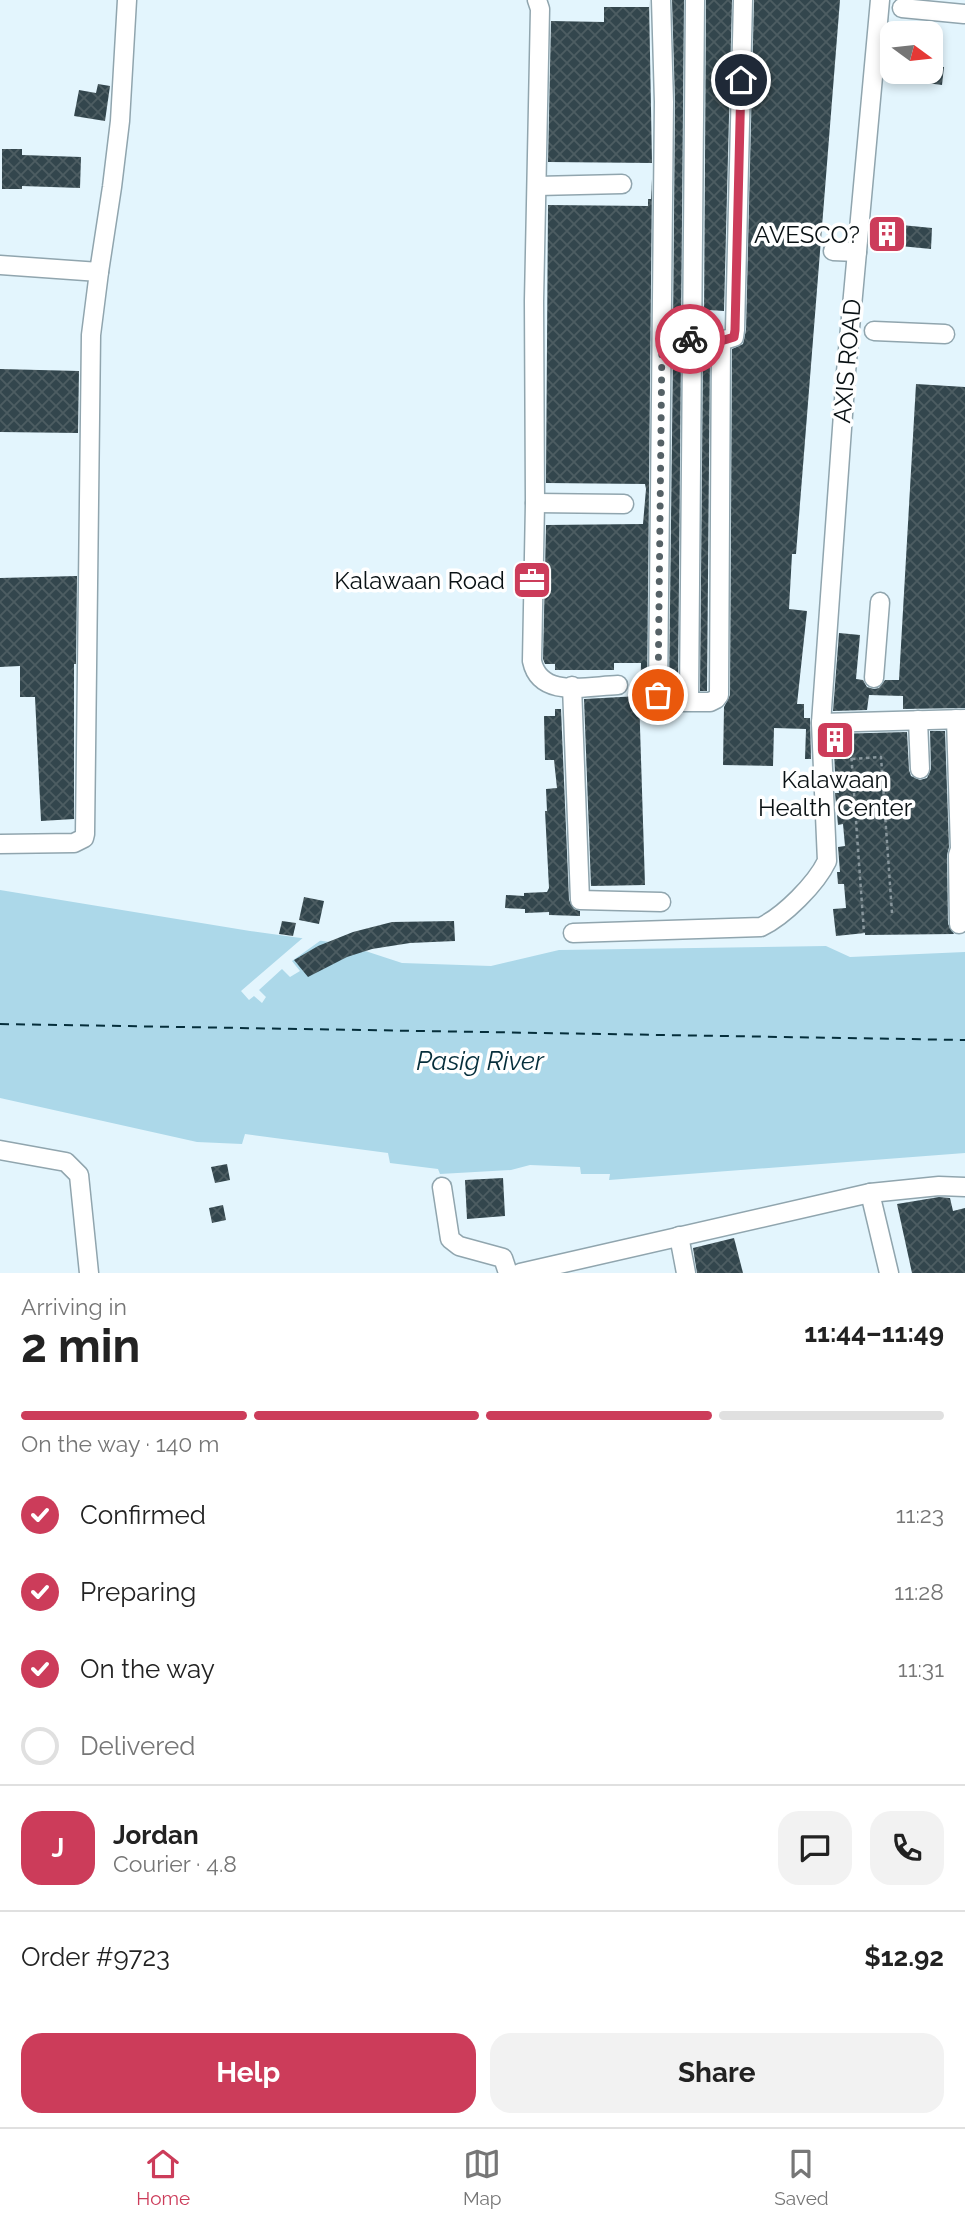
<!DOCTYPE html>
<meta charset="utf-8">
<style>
:root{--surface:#fff;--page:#f2f2f2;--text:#222;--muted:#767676;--line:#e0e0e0;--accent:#cc3c5a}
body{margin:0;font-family:Raleway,sans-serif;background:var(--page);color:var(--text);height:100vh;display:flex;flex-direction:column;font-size:26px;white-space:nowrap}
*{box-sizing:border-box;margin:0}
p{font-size:23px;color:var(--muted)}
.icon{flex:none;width:38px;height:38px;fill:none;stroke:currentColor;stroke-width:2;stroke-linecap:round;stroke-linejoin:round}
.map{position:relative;height:1273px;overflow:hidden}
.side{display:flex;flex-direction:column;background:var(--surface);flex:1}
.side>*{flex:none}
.needle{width:46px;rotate:105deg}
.buttons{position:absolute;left:880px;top:21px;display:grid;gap:14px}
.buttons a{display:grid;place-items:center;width:63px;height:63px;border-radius:14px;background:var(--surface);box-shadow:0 4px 10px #0003;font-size:35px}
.pin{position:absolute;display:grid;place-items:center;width:60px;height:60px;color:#fff;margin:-30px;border:4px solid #fff;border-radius:50%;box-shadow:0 2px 7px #0007}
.courier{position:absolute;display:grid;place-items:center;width:70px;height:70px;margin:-35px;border:5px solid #cc3c5a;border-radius:50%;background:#fff;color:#222;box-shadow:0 2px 9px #0007}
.headline em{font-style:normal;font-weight:700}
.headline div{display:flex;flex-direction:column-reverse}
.headline{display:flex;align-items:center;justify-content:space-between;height:119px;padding:0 21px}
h1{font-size:46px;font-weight:700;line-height:52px}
.bar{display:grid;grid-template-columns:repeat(4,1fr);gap:10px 7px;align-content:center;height:84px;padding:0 21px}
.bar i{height:9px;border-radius:5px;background:var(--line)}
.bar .active{background:var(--accent)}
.bar p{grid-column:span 4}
.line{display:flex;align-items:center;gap:18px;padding:0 21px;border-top:2px solid var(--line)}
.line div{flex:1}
.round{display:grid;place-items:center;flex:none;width:74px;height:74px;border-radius:21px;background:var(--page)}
ol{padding:0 21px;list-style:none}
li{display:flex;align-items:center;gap:21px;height:77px}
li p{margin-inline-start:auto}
li .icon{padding:7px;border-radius:50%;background:var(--accent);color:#fff;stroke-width:4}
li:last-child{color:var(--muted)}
li i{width:38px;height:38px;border:4px solid var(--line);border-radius:50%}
.action{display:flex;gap:14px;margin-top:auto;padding:14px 21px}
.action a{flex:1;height:80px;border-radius:21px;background:var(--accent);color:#fff;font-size:28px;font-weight:700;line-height:80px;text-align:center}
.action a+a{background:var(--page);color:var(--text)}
.tab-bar{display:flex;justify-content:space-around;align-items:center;height:98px;border-top:2px solid var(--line);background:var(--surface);font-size:19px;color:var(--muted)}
.tab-bar a{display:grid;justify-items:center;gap:4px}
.tab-bar .active{color:var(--accent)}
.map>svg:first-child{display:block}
.water{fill:#acd8e9}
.pier{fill:#e3f5fd}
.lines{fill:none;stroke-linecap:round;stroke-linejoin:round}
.ferry{stroke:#052e3b;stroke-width:2;stroke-dasharray:9 7;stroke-linecap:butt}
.building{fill:url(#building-cross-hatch)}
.minor-casing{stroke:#90a5ae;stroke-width:21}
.path{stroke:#89979d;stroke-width:2.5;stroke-dasharray:3.5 3.5;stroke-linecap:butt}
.minor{stroke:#fff;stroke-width:18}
.done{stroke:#556166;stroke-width:7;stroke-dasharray:0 12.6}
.route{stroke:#cc3c5a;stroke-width:9}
.labels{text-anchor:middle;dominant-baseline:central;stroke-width:7;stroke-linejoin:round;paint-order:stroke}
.poi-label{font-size:24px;fill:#091114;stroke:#fff;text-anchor:end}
.street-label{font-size:24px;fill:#091114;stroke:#fff}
.water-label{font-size:26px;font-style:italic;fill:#052e3b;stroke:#fff}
</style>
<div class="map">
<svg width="965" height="1273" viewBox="0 0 965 1273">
<defs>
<pattern id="building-cross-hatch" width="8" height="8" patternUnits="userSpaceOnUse" patternTransform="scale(1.75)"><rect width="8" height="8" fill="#33464d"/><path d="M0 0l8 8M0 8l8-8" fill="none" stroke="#4d5d62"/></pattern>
</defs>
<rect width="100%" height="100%" fill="#e3f5fd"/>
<polygon class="water" points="0,890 250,931 344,944 402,963 491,966 559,950 826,946 850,957 965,952 965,1153 609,1180 610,1174 581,1174 580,1167 530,1165 511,1170 440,1174 438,1169 390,1163 388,1153 245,1134 242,1144 197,1142 0,1098"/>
<polygon class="pier" points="305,936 324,938 292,961 300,971 290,977 282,969 259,990 266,997 262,1003 254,996 249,1000 241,991"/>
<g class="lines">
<polyline class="ferry" points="0,1024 965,1040"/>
</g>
<g class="building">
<polygon points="649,0 652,163 548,162 551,21 604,22 604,7 649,7"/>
<polygon points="672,0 684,0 681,329 673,329 675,102"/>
<polygon points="706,0 732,0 724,311 709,310 708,320 704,319"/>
<polygon points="754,0 840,0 796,554 792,554 789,609 807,611 797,704 804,704 804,718 810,718 811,759 805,759 806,729 774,728 773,766 723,765 724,707 730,695 732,349 743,344 746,330"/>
<polygon points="931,66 944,67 942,85 896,79 897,72 931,72"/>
<polygon points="98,84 110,86 105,121 74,116 79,90 96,93"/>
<polygon points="2,149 22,149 22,155 81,157 80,188 22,186 22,189 2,189"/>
<polygon points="652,179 647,695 651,704 640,705 641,663 614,663 614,670 555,670 555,664 545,664 543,659 546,525 643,524 646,489 645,484 546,483 548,205 648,206 648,199 651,199"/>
<polygon points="871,222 932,228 931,249 869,243"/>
<polygon points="673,352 681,352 678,691 669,690"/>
<polygon points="703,352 710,352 707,691 700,691"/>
<polygon points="0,369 79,371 78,433 0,432"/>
<polygon points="916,384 965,387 965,708 903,709 903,696 869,695 867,710 833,711 839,633 860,635 856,679 863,680 867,687 874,689 879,688 885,680 899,680"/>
<polygon points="77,576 76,664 74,664 74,819 41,821 35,697 20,697 20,666 0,667 0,578"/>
<polygon points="639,696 645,885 591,886 584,699"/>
<polygon points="555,709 561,709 569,900 574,909 580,911 580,916 549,915 549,912 525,913 525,909 505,908 506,895 524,896 524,893 547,892 549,888 545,811 547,811 546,789 557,788 554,760 545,760 544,716 555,716"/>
<polygon points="930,731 945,731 949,847 947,855 948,924 954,934 865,935 865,933 836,936 833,909 846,908 844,884 838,884 837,872 840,872 838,847 845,846 843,824 838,825 835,793 839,793 837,772 835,772 833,734 907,732 909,770 911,776 920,780 927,778 931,769"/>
<polygon points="304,897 324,901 319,924 299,920"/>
<polygon points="282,921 296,923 293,936 279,934"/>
<polygon points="454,921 455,941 410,943 372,949 347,957 308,977 294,960 318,946 353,932 392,922"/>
<polygon points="227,1164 230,1180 215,1183 211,1167"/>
<polygon points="503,1178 505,1216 467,1219 465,1180"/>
<polygon points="939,1197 950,1198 953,1211 965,1208 965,1273 912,1273 897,1204"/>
<polygon points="223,1205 226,1220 212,1223 209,1208"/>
<polygon points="734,1238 743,1273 697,1273 693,1248"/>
</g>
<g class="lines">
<g class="minor-casing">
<g id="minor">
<path d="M537,0L540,9L534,301L535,503L532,661C540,699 587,686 618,685"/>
<polyline points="661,0 664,102 658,695 665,702 710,702 716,699 719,695 721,341 734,337 735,330 743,0"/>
<polyline points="902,8 964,14"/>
<polyline points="537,186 622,184"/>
<polyline points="833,251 857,252"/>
<polyline points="0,265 99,272 112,187 120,121 127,0"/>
<polyline points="874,331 945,334"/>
<polyline points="662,340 721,341"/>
<polyline points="535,503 624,504"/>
<polyline points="874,678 880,602"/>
<polyline points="572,686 580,900 661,902"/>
<polyline points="689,701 695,0"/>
<polyline points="956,719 960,849 958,855 959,924"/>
<polyline points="918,720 920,769"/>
<polyline points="821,723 965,719"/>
<polyline points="0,844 74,843 84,838 85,834 91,335 99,272"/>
<path d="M573,933L761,927C784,916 816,884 827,861L821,723L846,372L880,0"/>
<polyline points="0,1150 66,1162 79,1175 89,1273"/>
<polyline points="442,1187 450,1239 459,1246 503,1258 508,1273"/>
<polyline points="870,1193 889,1273"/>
<polyline points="679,1236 686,1273"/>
<polyline points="520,1273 870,1193 939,1186 965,1187"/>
</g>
</g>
<g class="path">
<polyline points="850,737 864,933"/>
<polyline points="852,759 881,757 892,913"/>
</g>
<use href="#minor" class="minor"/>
</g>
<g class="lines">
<polyline class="done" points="658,695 662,340 690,339"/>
<polyline class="route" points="690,339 721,341 734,337 735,330 741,80"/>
</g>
<defs>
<g id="building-square" transform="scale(2.0125)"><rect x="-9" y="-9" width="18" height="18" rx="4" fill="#cc3c5a" stroke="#fff"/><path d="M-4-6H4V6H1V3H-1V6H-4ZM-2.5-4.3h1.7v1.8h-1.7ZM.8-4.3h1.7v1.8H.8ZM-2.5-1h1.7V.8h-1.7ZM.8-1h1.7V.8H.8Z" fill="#fff"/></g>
<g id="office-square" transform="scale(2.0125)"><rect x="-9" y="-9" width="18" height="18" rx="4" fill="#cc3c5a" stroke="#fff"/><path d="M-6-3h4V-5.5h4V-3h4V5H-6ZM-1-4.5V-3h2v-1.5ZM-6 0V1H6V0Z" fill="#fff"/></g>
</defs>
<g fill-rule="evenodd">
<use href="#building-square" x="887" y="234"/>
<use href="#office-square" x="532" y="580"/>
<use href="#building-square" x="835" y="740"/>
</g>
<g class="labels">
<g class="poi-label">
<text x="860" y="234">AVESCO?</text>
<text x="505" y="580">Kalawaan Road</text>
<text x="835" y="779" text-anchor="middle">Kalawaan<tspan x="835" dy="28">Health Center</tspan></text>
</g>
<g class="street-label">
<text transform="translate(847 361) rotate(-85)">AXIS ROAD</text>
</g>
<g class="water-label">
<text x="480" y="1061">Pasig River</text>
</g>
</g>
</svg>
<div class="buttons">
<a><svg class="needle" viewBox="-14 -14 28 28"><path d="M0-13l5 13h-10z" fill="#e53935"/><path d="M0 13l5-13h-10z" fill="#767676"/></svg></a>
</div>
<div class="pin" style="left:658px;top:695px;background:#ea580c"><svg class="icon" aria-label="bag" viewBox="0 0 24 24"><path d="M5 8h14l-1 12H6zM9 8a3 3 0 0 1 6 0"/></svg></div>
<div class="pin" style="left:741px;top:80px;background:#1f2937"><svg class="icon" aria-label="home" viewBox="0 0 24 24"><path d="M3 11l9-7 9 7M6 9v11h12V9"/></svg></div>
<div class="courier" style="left:690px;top:339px"><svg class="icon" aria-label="bike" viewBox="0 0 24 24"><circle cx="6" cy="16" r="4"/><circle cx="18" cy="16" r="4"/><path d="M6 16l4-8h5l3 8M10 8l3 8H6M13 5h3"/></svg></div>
</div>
<section class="side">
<div class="headline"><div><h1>2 min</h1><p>Arriving in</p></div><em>11:44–11:49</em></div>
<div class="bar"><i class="active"></i><i class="active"></i><i class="active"></i><i></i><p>On the way · 140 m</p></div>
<ol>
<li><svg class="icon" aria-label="check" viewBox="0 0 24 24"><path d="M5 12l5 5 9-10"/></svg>Confirmed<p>11:23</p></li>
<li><svg class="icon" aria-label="check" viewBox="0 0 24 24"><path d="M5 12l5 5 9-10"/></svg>Preparing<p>11:28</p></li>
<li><svg class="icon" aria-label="check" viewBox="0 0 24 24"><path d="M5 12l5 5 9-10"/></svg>On the way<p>11:31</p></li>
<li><i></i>Delivered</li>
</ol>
<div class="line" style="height:126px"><b class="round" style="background:var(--accent);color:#fff">J</b><div><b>Jordan</b><p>Courier · 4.8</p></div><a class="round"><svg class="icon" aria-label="chat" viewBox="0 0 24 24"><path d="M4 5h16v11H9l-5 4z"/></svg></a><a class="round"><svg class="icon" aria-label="phone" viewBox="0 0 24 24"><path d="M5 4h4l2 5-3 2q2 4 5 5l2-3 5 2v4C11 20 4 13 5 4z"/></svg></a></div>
<div class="line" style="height:91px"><div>Order #9723</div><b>$12.92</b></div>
<div class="action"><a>Help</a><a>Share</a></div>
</section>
<nav class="tab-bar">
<a class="active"><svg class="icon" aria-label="home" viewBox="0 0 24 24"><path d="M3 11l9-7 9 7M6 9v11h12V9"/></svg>Home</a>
<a><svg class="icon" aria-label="map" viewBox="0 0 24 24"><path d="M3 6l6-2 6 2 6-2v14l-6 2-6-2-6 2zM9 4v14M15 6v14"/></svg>Map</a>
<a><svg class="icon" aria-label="saved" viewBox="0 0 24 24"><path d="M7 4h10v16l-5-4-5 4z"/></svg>Saved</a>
</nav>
